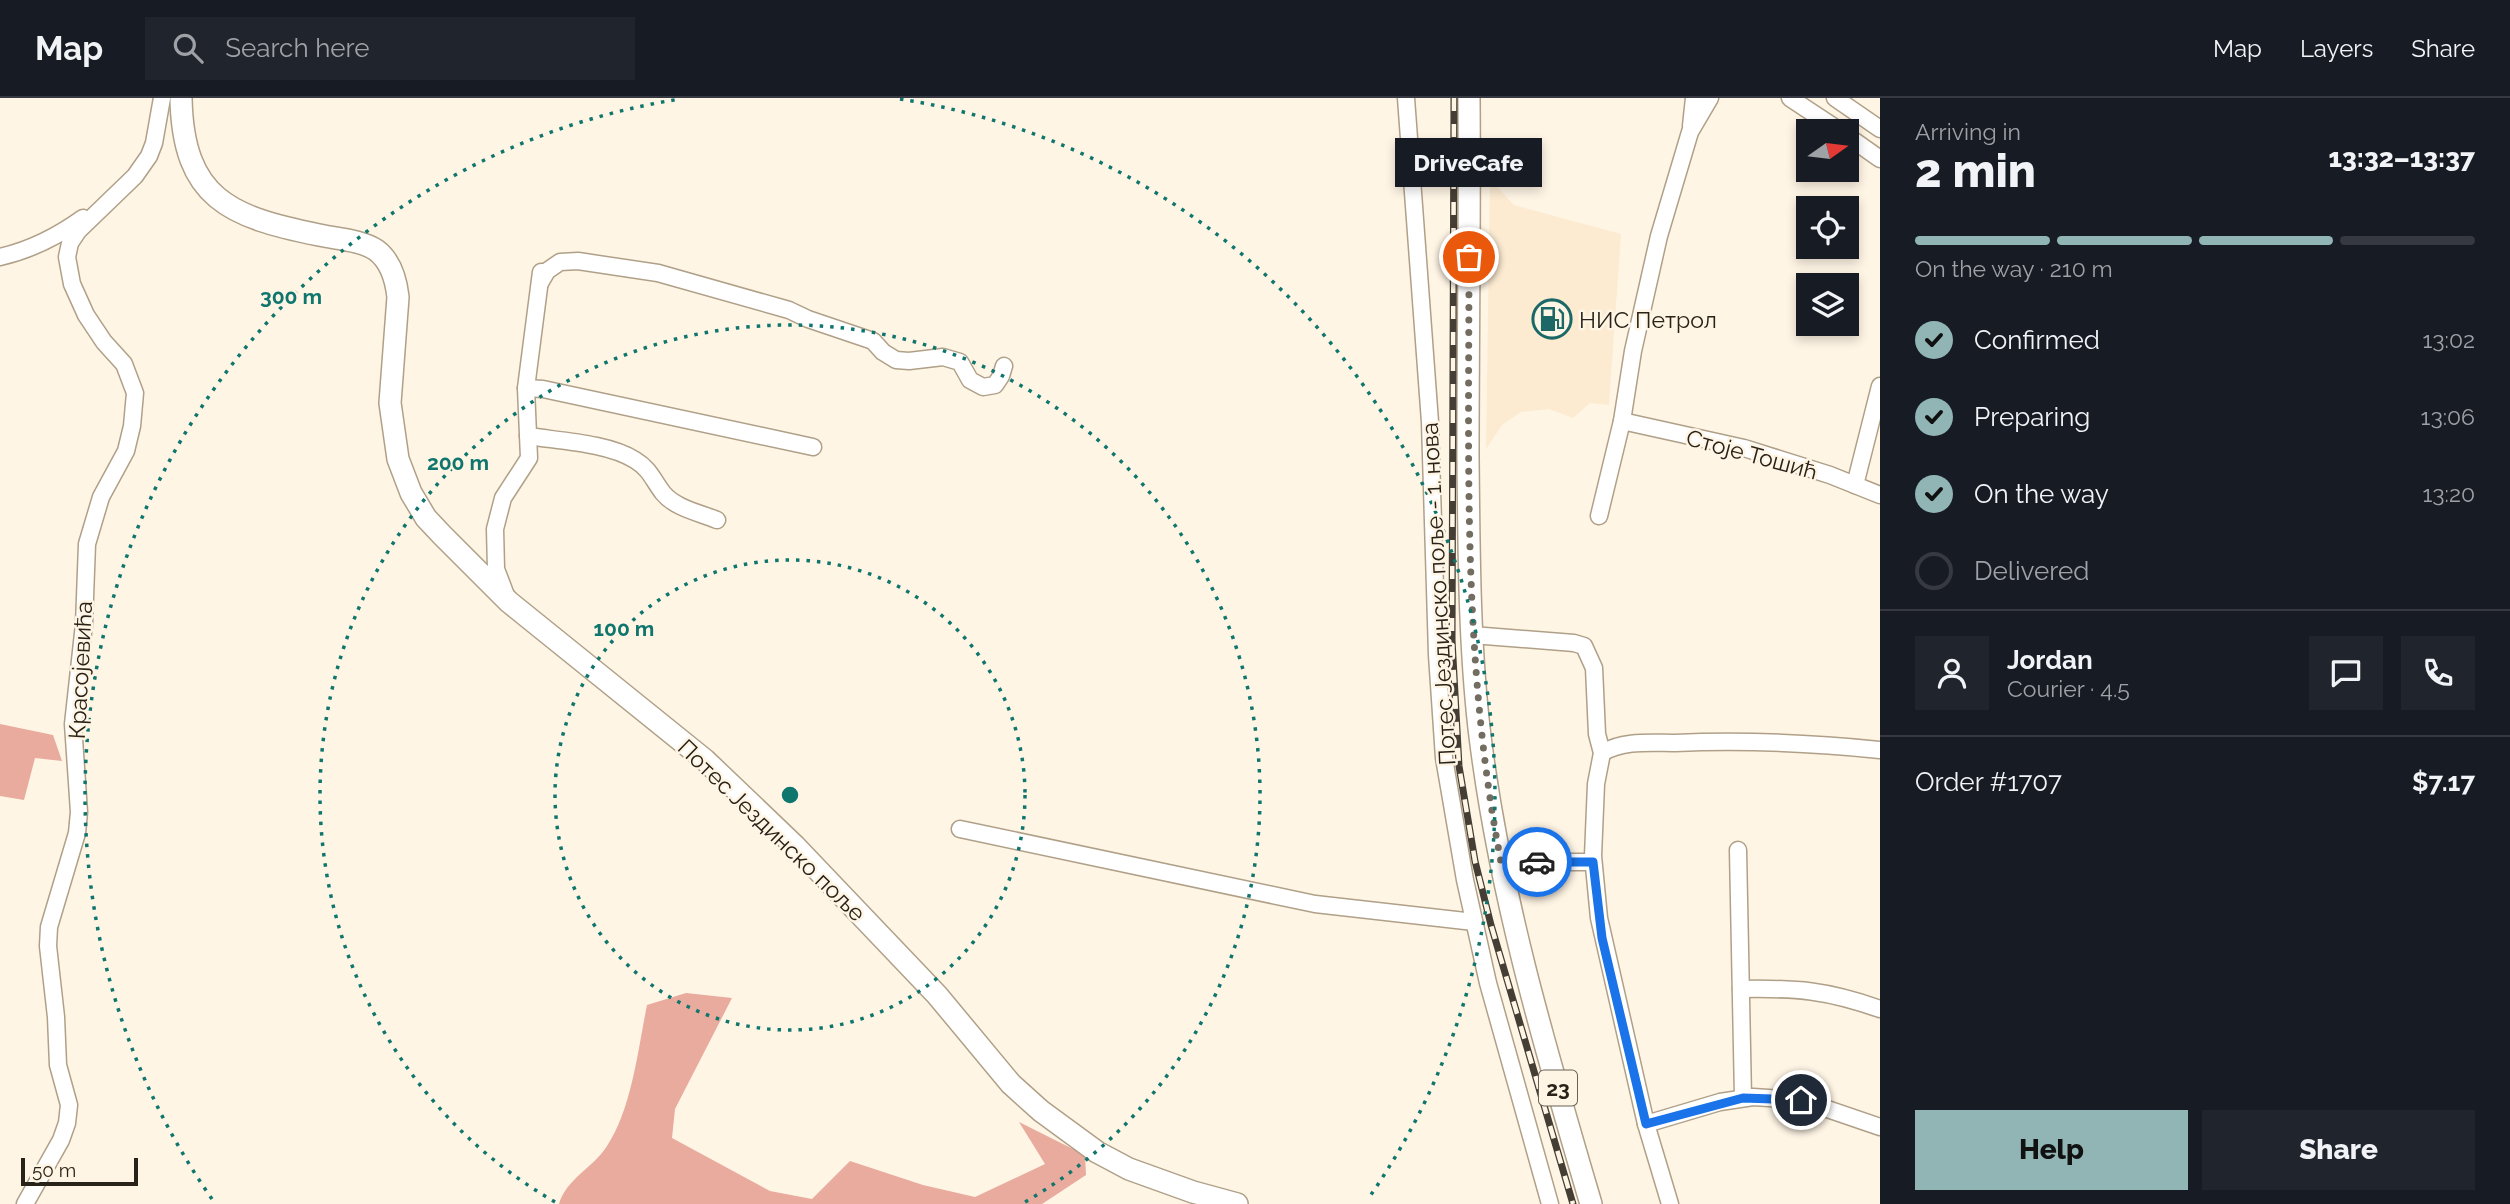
<!DOCTYPE html>
<meta charset="utf-8">
<style>
:root{--surface:#171b24;--page:#20242c;--text:#f1f3f6;--muted:#9ea1a6;--line:#363941;--accent:#91b4b5}
body{margin:0;font-family:Raleway,sans-serif;background:var(--page);color:var(--text);height:100vh;display:flex;flex-direction:column;font-size:26px;white-space:nowrap}
*{box-sizing:border-box;margin:0}
p{font-size:23px;color:var(--muted)}
.icon{flex:none;width:38px;height:38px;fill:none;stroke:currentColor;stroke-width:2;stroke-linecap:round;stroke-linejoin:round}
.map{position:relative;flex:1;overflow:hidden}
.side{display:flex;flex-direction:column;background:var(--surface);width:630px}
.side>*{flex:none}
.needle{width:46px;rotate:76deg}
.buttons{position:absolute;left:1796px;top:21px;display:grid;gap:14px}
.buttons a{display:grid;place-items:center;width:63px;height:63px;border-radius:0px;background:var(--surface);box-shadow:0 4px 10px #0003;font-size:35px}
.scale{position:absolute;left:21px;bottom:18px;width:117px;box-sizing:border-box;padding-left:7px;border:4px solid #282218;border-top:0;font-size:19px;line-height:24px;white-space:nowrap;color:#282218;-webkit-text-stroke:5px #fff5e5;paint-order:stroke}
.pin{position:absolute;display:grid;place-items:center;width:60px;height:60px;color:#fff;margin:-30px;border:4px solid #fff;border-radius:50%;box-shadow:0 2px 7px #0007}
.courier{position:absolute;display:grid;place-items:center;width:70px;height:70px;margin:-35px;border:5px solid #1a73e8;border-radius:50%;background:#fff;color:#222;box-shadow:0 2px 9px #0007}
.bubble{position:absolute;height:49px;border-radius:0px;background:var(--surface);box-shadow:0 4px 10px #0003;font-size:23px;font-weight:800;line-height:49px;text-align:center}
.headline em{font-style:normal;font-weight:800}
.headline div{display:flex;flex-direction:column-reverse}
.headline{display:flex;align-items:center;justify-content:space-between;height:119px;padding:0 35px}
h1{font-size:46px;font-weight:800;line-height:52px}
.bar{display:grid;grid-template-columns:repeat(4,1fr);gap:10px 7px;align-content:center;height:84px;padding:0 35px}
.bar i{height:9px;border-radius:5px;background:var(--line)}
.bar .on{background:var(--accent)}
.bar p{grid-column:span 4}
.line{display:flex;align-items:center;gap:18px;padding:0 35px;border-top:2px solid var(--line)}
.line div{flex:1}
.round{display:grid;place-items:center;flex:none;width:74px;height:74px;border-radius:0px;background:var(--page)}
ol{padding:0 35px;list-style:none}
li{display:flex;align-items:center;gap:21px;height:77px}
li p{margin-inline-start:auto}
li .icon{padding:7px;border-radius:50%;background:var(--accent);color:#111;stroke-width:4}
li:last-child{color:var(--muted)}
li i{width:38px;height:38px;border:4px solid var(--line);border-radius:50%}
.button{display:flex;gap:14px;margin-top:auto;padding:14px 35px}
.button a{flex:1;height:80px;border-radius:0px;background:var(--accent);color:#111;font-size:28px;font-weight:800;line-height:80px;text-align:center}
.button a+a{background:var(--page);color:var(--text)}
header{display:flex;align-items:center;gap:42px;box-sizing:border-box;height:98px;padding:0 35px;background:var(--surface);border-bottom:2px solid var(--line)}
header strong{font-size:33px}
nav{display:flex;gap:38px;margin-inline-start:auto;font-size:24px}
.search{width:490px;height:63px;background:var(--page);display:flex;align-items:center;gap:18px;box-sizing:border-box;padding:0 24px;border-radius:0px;color:var(--muted);font-size:26px}
main{display:flex;flex:1;min-height:0}
.map>svg:first-child{display:block}
.built{fill:#fcebd1}
.forest{fill:#e9ab9d}
.lines{fill:none;stroke-linecap:round;stroke-linejoin:round}
.minor-casing{stroke:#b0a088;stroke-width:19}
.major-casing{stroke:#b0a088;stroke-width:24}
.minor{stroke:#fff;stroke-width:16}
.major{stroke:#fff;stroke-width:21}
.rail-casing{stroke:#453e34;stroke-width:7}
.rail{stroke:#fff5e5;stroke-width:4.5;stroke-dasharray:13;stroke-linecap:butt}
.done{stroke:#736c60;stroke-width:7;stroke-dasharray:0 12.6}
.route{stroke:#1a73e8;stroke-width:9}
.ring{fill:none;stroke:#0f766e;stroke-width:3.5;stroke-dasharray:3.5 7}
.labels{text-anchor:middle;dominant-baseline:central;stroke-width:5;stroke-linejoin:round;paint-order:stroke}
.shield{fill:#fff5e5;stroke:#686156;stroke-width:2}
.shield-label{font-size:21px;font-weight:bold;fill:#282218}
.poi-label{font-size:23px;fill:#282218;stroke:#fff5e5;text-anchor:start}
.street-label{font-size:23px;fill:#282218;stroke:#fff5e5}
.centre{fill:#0f766e;stroke:#fff5e5;stroke-width:3.5}
.ring-label{font-size:21px;text-anchor:middle;font-weight:bold;fill:#0f766e;stroke:#fff5e5;stroke-width:5;stroke-linejoin:round;paint-order:stroke}
</style>
<header>
<strong>Map</strong>
<div class="search"><svg class="icon" aria-label="search" viewBox="0 0 24 24"><circle cx="10" cy="10" r="6"/><path d="M15 15l6 6"/></svg>Search here</div>
<nav><a>Map</a><a>Layers</a><a>Share</a></nav>
</header>
<main>
<div class="map">
<svg width="1880" height="1106" viewBox="0 0 1880 1106">
<rect width="100%" height="100%" fill="#fff5e5"/>
<polygon class="built" points="1490,81 1514,107 1621,136 1609,307 1590,305 1573,320 1549,311 1521,314 1502,327 1486,351"/>
<g class="forest">
<polygon points="0,626 53,637 62,663 35,660 24,702 0,698"/>
<path d="M686,895L732,900L675,1011L672,1040L770,1093L812,1101L850,1063L923,1087L975,1099L1045,1066L1019,1024L1085,1057L1086,1077L1042,1106H559C566,1081 594,1069 607,1048C632,1010 638,951 647,907Z"/>
</g>
<g class="lines">
<g class="minor-casing">
<g id="minor">
<polyline points="1406,0 1430,324 1437,557 1444,660 1465,782 1488,885 1550,1106"/>
<polyline points="1790,0 1840,33"/>
<polyline points="1835,0 1880,31"/>
<polyline points="1691,28 1694,0"/>
<polyline points="1846,37 1880,61"/>
<path d="M0,159C31,152 58,138 83,120"/>
<polyline points="540,185 547,173 560,164 578,163 658,175 789,212 808,221 873,243 883,254 896,262 909,263 943,259 960,264 970,282 983,289 995,287 1001,278 1004,268"/>
<polyline points="526,290 543,291 813,349"/>
<polyline points="1622,323 1744,350 1830,377 1880,397"/>
<path d="M528,338C560,343 608,345 635,362C650,371 653,382 663,395C675,410 700,415 717,422"/>
<polyline points="1855,387 1880,288"/>
<polyline points="1599,418 1622,323 1633,253 1659,138 1690,34 1710,0"/>
<polyline points="507,500 496,471 495,431 503,400 529,360 526,290 541,174"/>
<polyline points="1472,537 1574,545 1584,548 1594,570 1597,636 1602,655 1596,686 1593,758 1599,820 1646,1026 1670,1106"/>
<path d="M1602,655C1623,642 1651,645 1675,645C1744,642 1812,645 1880,652"/>
<polyline points="960,731 1315,806 1474,824"/>
<polyline points="1738,752 1743,1000"/>
<polyline points="1501,764 1593,764"/>
<path d="M1741,891C1797,890 1826,892 1880,911"/>
<polyline points="1646,1026 1720,1004 1753,999 1801,1002 1880,1029"/>
<polyline points="25,1106 61,1042 67,1025 69,1007 58,967 56,919 48,848 49,829 77,735 79,714 73,626 84,526 87,446 101,399 126,353 132,328 135,295 124,266 104,244 86,217 72,186 67,159 70,145 78,133 135,78 149,58 154,45 162,0"/>
</g>
</g>
<g class="major-casing">
<g id="major">
<path d="M181,0C183,101 230,119 319,137C337,141 361,142 376,152C391,163 396,181 398,199L390,305L398,361L411,395L426,420L442,437L509,504L705,662L795,748L937,897L1011,986L1041,1013L1097,1054L1129,1071L1193,1094L1237,1106"/>
<path d="M1469,0C1470,120 1468,240 1468,360C1469,450 1469,541 1479,630C1498,792 1545,950 1591,1106"/>
</g>
</g>
<use href="#minor" class="minor"/>
<use href="#major" class="major"/>
<g class="rail-casing">
<polyline id="rail" points="1454,0 1452,542 1459,668 1475,763 1491,827 1573,1106"/>
</g>
<use href="#rail" class="rail"/>
</g>
<g class="lines">
<path class="done" d="M1469,159C1469,361 1462,564 1501,764H1537"/>
<polyline class="route" points="1537,764 1593,764 1602,840 1646,1026 1743,1000 1801,1002"/>
</g>
<g class="ring">
<circle cx="790" cy="697" r="235"/>
<path d="M555 1104A470 470 0 1 1 1025 1104"/>
<path d="M212 1101A705 705 0 0 1 680 1M900 1A705 705 0 0 1 1368 1101"/>
</g>
<defs>
<g id="fuel-ring" transform="scale(2.0125)"><circle r="9.5" fill="#fff5e5" stroke="#1b6866" stroke-width="1.5"/><path d="M-5.5-6h7V0h2V4h1.3V-2.5L3-4.5l.8-.8L6-3V5H2.5V1h-1V6h-7ZM-4.2-4.7v3.2H.2V-4.7Z" fill="#1b6866"/></g>
</defs>
<g fill-rule="evenodd">
<use href="#fuel-ring" x="1552" y="221"/>
</g>
<g class="labels">
<rect class="shield" x="1539" y="972.5" width="38" height="35" rx="5"/>
<g class="shield-label">
<text x="1558" y="990">23</text>
</g>
<g class="poi-label">
<text x="1579" y="221">НИС Петрол</text>
</g>
<g class="street-label">
<text transform="translate(1752 356) rotate(15)">Стоје Тошић</text>
<text transform="translate(1438 496) rotate(-93)">Потес Јездинско поље - 1. нова</text>
<text transform="translate(80 572) rotate(-87)">Красојевића</text>
<text transform="translate(772 732) rotate(44)">Потес Јездинско поље</text>
</g>
</g>
<circle cx="790" cy="697" r="10" class="centre"/>
<g class="ring-label">
<text x="291" y="206">300 m</text>
<text x="458" y="372">200 m</text>
<text x="624" y="538">100 m</text>
</g>
</svg>
<div class="buttons">
<a><svg class="needle" viewBox="-14 -14 28 28"><path d="M0-13l5 13h-10z" fill="#e53935"/><path d="M0 13l5-13h-10z" fill="#9ea1a6"/></svg></a>
<a><svg class="icon" aria-label="locate" viewBox="0 0 24 24"><circle cx="12" cy="12" r="6"/><path d="M12 2v4M12 18v4M2 12h4M18 12h4"/></svg></a>
<a><svg class="icon" aria-label="layers" viewBox="0 0 24 24"><path d="M12 4l9 5-9 5-9-5zM3 14l9 5 9-5"/></svg></a>
</div>
<div class="scale">50 m</div>
<div class="pin" style="left:1469px;top:159px;background:#ea580c"><svg class="icon" aria-label="bag" viewBox="0 0 24 24"><path d="M5 8h14l-1 12H6zM9 8a3 3 0 0 1 6 0"/></svg></div>
<div class="pin" style="left:1801px;top:1002px;background:#1f2937"><svg class="icon" aria-label="home" viewBox="0 0 24 24"><path d="M3 11l9-7 9 7M6 9v11h12V9"/></svg></div>
<div class="courier" style="left:1537px;top:764px"><svg class="icon" aria-label="car" viewBox="0 0 24 24"><path d="M5 17H2v-5l4-1 3-4h7l3 4 3 1v5h-3M9 17h6M6 11h13"/><circle cx="7" cy="17" r="2"/><circle cx="17" cy="17" r="2"/></svg></div>
<div class="bubble" style="left:1395px;top:40px;width:147px">DriveCafe</div>
</div>
<section class="side">
<div class="headline"><div><h1>2 min</h1><p>Arriving in</p></div><em>13:32–13:37</em></div>
<div class="bar"><i class="on"></i><i class="on"></i><i class="on"></i><i></i><p>On the way · 210 m</p></div>
<ol>
<li><svg class="icon" aria-label="check" viewBox="0 0 24 24"><path d="M5 12l5 5 9-10"/></svg>Confirmed<p>13:02</p></li>
<li><svg class="icon" aria-label="check" viewBox="0 0 24 24"><path d="M5 12l5 5 9-10"/></svg>Preparing<p>13:06</p></li>
<li><svg class="icon" aria-label="check" viewBox="0 0 24 24"><path d="M5 12l5 5 9-10"/></svg>On the way<p>13:20</p></li>
<li><i></i>Delivered</li>
</ol>
<div class="line" style="height:126px"><a class="round"><svg class="icon" aria-label="person" viewBox="0 0 24 24"><circle cx="12" cy="8" r="4"/><path d="M4 21q1-7 8-7t8 7"/></svg></a><div><b>Jordan</b><p>Courier · 4.5</p></div><a class="round"><svg class="icon" aria-label="chat" viewBox="0 0 24 24"><path d="M4 5h16v11H9l-5 4z"/></svg></a><a class="round"><svg class="icon" aria-label="phone" viewBox="0 0 24 24"><path d="M5 4h4l2 5-3 2q2 4 5 5l2-3 5 2v4C11 20 4 13 5 4z"/></svg></a></div>
<div class="line" style="height:91px"><div>Order #1707</div><b>$7.17</b></div>
<div class="button"><a>Help</a><a>Share</a></div>
</section>
</main>
